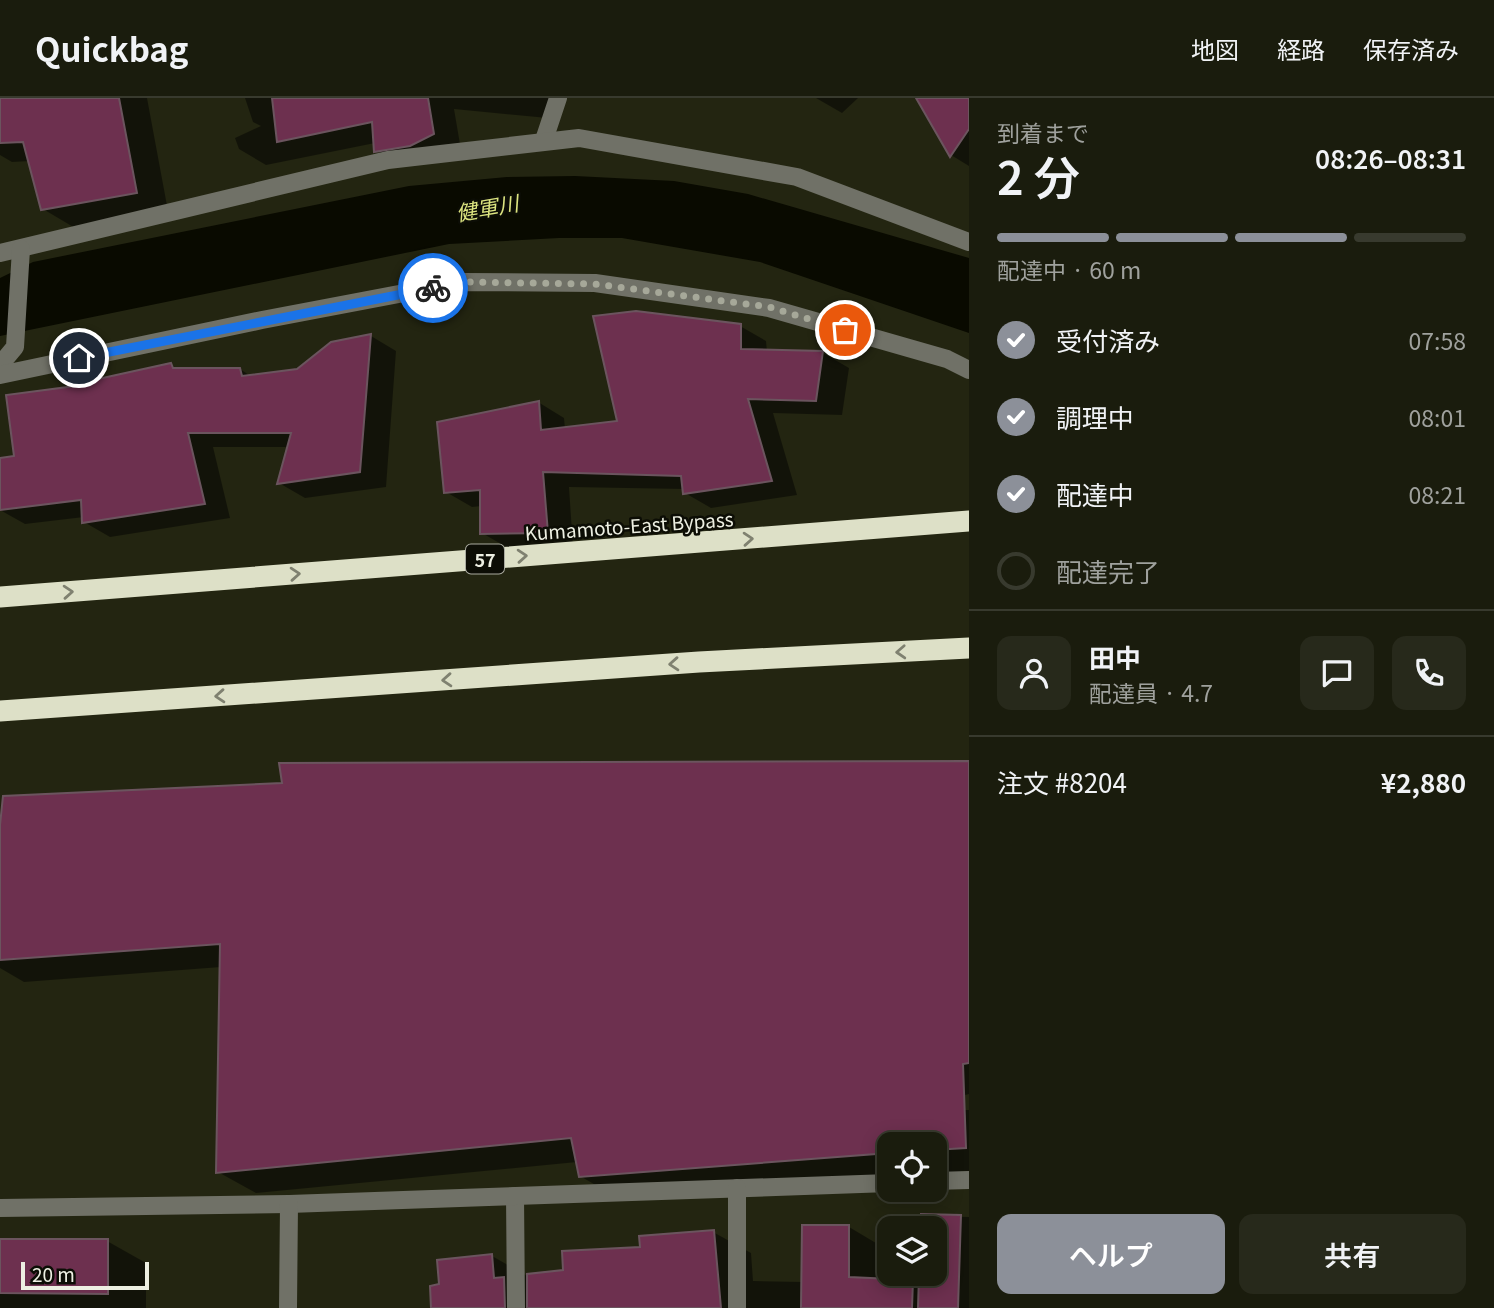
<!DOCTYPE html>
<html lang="ja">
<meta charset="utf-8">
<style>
:root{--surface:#1a1c0d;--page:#27291b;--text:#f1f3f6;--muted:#9fa19d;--line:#383a2e;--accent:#8c9099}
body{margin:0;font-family:Georgia,"Noto Sans JP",serif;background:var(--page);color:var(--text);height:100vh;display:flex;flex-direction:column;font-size:26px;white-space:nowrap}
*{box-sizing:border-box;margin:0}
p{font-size:23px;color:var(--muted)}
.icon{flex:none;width:38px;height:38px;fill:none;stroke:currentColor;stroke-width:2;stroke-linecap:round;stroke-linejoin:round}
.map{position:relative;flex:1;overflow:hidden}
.details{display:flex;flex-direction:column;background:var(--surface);width:525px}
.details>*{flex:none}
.controls{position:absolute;left:877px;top:1034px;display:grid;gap:14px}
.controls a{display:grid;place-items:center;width:70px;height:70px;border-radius:14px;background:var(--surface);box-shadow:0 4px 18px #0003,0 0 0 2px var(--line);font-size:35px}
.scale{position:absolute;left:21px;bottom:18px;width:128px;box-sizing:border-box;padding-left:7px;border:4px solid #edefe2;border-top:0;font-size:19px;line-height:24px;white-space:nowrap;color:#edefe2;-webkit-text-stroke:5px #0c0d05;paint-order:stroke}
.pin{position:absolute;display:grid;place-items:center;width:60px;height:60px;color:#fff;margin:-30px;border:4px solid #fff;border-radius:50%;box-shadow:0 2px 7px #0007}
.courier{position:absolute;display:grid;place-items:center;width:70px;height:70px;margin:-35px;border:5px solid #1a73e8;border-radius:50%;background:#fff;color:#222;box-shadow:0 2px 9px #0007}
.headline em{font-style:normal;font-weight:600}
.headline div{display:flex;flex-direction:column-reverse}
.headline{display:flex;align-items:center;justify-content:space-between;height:119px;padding:0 28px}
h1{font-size:46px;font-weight:600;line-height:52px}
.bar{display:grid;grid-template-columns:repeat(4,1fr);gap:10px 7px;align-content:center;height:84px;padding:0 28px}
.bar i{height:9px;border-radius:5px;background:var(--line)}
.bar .on{background:var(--accent)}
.bar p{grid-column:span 4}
.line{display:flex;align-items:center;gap:18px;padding:0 28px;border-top:2px solid var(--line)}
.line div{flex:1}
.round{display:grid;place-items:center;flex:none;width:74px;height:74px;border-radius:14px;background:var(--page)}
ol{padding:0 28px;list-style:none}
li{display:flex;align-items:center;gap:21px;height:77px}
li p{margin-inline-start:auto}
li .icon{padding:7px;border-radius:50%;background:var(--accent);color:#fff;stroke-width:4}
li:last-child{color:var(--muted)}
li i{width:38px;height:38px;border:4px solid var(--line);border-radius:50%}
.cta{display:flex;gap:14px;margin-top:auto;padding:14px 28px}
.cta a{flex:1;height:80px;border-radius:14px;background:var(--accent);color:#fff;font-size:28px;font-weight:600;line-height:80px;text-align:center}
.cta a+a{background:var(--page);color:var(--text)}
header{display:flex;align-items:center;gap:42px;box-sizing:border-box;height:98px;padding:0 35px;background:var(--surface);border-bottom:2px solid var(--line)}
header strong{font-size:33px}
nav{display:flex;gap:38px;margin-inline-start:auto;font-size:24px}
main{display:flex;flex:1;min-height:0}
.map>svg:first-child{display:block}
.water{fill:#090a00}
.shadow{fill:#0007}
.building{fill:#6d304f;stroke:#6b545e;stroke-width:2}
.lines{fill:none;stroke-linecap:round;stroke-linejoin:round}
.minor{stroke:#707167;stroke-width:18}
.highway{stroke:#dde0c7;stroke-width:21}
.oneway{stroke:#7f8170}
.done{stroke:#a6a899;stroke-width:7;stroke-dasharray:0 12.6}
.route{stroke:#1a73e8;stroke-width:9}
.labels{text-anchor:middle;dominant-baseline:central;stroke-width:5;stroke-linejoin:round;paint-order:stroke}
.shield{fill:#0c0d05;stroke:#aaaba0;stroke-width:2}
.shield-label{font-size:18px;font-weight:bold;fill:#edefe2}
.street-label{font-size:19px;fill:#edefe2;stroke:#0c0d05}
.water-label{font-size:21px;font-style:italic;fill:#dce480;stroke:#0c0d05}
</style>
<header>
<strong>Quickbag</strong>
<nav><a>地図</a><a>経路</a><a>保存済み</a></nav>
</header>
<main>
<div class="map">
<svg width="969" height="1210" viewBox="0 0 969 1210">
<rect width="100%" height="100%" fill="#232511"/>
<polygon class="water" points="575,78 674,83 748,96 969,160 969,235 760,164 622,140 559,140 449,146 0,238 0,180 33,164 409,88 507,79"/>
<g class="shadow">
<polygon points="0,0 147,0 168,113 75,130 43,111 30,63 12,64 0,57"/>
<polygon points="245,0 562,0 558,21 454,11 461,52 404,68 376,52 375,45 266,67 239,51 235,40 261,28 253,24"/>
<polygon points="816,0 858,0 842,15"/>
<polygon points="918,0 969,0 969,68 951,57"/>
<polygon points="740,228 766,243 767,254 823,255 849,270 842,317 773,315 797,397 711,410 685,395 684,391 569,389 573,449 508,450 482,435 482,408 472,409 446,394 538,304 564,320 565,331 620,325"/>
<polygon points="371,238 396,253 386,389 305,400 279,385 289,349 213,349 230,420 110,439 84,424 84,419 25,426 0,412 0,362 16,360 77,290 171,267 179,272 240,271 252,279 298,273"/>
<polygon points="969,664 969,996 907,1012 969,1012 969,1073 934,1076 934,1046 889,1046 889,1079 618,1100 580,1078 577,1064 256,1095 218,1074 221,869 24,884 0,870 0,743"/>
<polygon points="923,1118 969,1119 969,1210 443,1210 492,1158 529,1179 564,1173 713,1134 751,1155 753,1183 803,1184 849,1129 886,1151 886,1182 921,1184 921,1176 934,1176 934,1130 923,1130"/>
<polygon points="0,1143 107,1143 146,1165 146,1210 0,1210"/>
</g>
<g class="building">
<polygon points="0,0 119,0 137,95 41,112 23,44 0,45"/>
<polygon points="272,0 428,0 434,36 410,48 374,54 372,24 277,44"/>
<polygon points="916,0 969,0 969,31 950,59"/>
<polygon points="636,213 741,226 741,251 823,253 816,303 748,301 772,383 683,396 681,378 543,374 548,435 480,436 480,392 444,395 437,324 539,303 541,332 617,323 593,218"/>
<polygon points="371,236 360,374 277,386 291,335 188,335 205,406 82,425 81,402 0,412 0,360 14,358 6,297 75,288 75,286 171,265 173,270 240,270 242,278 297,271 331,244"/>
<polygon points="969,663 969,965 963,966 966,1050 934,1052 934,1046 889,1046 889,1055 579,1079 571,1040 216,1075 220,846 0,862 0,727 3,698 282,685 279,665"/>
<polygon points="921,1116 961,1117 958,1210 918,1210 919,1176 934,1176 934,1130 921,1130"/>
<polygon points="802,1127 849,1127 849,1179 913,1182 912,1210 801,1210"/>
<polygon points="714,1132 721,1210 527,1210 527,1176 563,1172 562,1153 640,1149 639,1138"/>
<polygon points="0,1141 108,1141 108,1196 0,1195"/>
<polygon points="492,1156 494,1180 504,1179 505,1210 431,1210 430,1188 439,1186 437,1162"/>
</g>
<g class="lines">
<g class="minor">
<polyline points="544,42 558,0"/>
<polyline points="0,155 388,62 579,40 797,79 969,144"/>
<polyline points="0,267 15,249 21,151"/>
<polyline points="0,277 262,222 462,184 595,185 769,210 947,261 969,272"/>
<polyline points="934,1083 969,1082"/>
<polyline points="515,1098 516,1210"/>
<polyline points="0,1110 289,1106 889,1085"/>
<polyline points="288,1210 289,1106"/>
<polyline points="737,1210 737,1090"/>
</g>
<g class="highway">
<polyline points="0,499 969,423"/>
<polyline points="0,613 699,564 969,550"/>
</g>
</g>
<defs><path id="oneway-chevron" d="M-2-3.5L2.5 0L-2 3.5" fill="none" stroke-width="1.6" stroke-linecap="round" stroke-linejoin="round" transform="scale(1.75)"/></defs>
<g class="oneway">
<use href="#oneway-chevron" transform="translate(748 441) rotate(-4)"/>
<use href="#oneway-chevron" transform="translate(522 458) rotate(-4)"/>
<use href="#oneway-chevron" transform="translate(295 476) rotate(-4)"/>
<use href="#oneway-chevron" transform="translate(68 494) rotate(-4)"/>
<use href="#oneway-chevron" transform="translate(901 554) rotate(177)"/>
<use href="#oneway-chevron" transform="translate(674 566) rotate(176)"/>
<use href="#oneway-chevron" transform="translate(447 582) rotate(176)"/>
<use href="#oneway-chevron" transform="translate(220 598) rotate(176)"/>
</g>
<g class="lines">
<polyline class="done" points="433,190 462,184 595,186 769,209 845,232"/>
<polyline class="route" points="79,260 433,190"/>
</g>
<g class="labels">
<rect class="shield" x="466" y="446.5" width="38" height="29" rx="5"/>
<g class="shield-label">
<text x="485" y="461">57</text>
</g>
<g class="street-label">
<text transform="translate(629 427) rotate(-4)">Kumamoto-East Bypass</text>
</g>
<g class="water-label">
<text transform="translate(487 109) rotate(-10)">健軍川</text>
</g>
</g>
</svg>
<div class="controls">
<a><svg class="icon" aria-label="locate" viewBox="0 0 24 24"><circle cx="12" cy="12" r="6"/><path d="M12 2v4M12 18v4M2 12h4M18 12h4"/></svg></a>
<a><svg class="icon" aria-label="layers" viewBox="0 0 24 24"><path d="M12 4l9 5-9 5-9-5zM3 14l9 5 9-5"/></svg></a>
</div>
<div class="scale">20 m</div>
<div class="pin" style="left:845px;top:232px;background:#ea580c"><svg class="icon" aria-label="bag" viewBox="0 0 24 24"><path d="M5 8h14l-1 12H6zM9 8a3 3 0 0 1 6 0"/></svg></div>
<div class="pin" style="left:79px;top:260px;background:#1f2937"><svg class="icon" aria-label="home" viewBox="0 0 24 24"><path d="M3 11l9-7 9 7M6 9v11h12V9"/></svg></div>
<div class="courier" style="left:433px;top:190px"><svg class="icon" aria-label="bike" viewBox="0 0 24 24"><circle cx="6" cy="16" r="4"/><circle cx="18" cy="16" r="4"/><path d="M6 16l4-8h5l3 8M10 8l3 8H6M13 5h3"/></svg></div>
</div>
<section class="details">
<div class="headline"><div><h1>2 分</h1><p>到着まで</p></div><em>08:26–08:31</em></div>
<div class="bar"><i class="on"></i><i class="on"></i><i class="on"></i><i></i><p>配達中 · 60 m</p></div>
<ol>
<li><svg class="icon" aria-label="check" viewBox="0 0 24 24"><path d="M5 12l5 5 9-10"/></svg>受付済み<p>07:58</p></li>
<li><svg class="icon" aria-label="check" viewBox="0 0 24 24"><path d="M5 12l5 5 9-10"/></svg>調理中<p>08:01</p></li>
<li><svg class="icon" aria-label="check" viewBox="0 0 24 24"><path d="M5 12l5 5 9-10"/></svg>配達中<p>08:21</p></li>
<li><i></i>配達完了</li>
</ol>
<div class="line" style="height:126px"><a class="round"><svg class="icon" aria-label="person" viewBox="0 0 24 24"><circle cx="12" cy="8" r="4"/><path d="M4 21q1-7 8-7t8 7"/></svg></a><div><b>田中</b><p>配達員 · 4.7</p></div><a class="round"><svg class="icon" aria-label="chat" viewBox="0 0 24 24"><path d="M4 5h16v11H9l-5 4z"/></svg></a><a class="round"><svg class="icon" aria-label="phone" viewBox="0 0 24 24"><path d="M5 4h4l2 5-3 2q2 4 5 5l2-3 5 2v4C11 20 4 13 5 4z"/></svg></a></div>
<div class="line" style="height:91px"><div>注文 #8204</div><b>¥2,880</b></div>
<div class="cta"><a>ヘルプ</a><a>共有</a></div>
</section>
</main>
